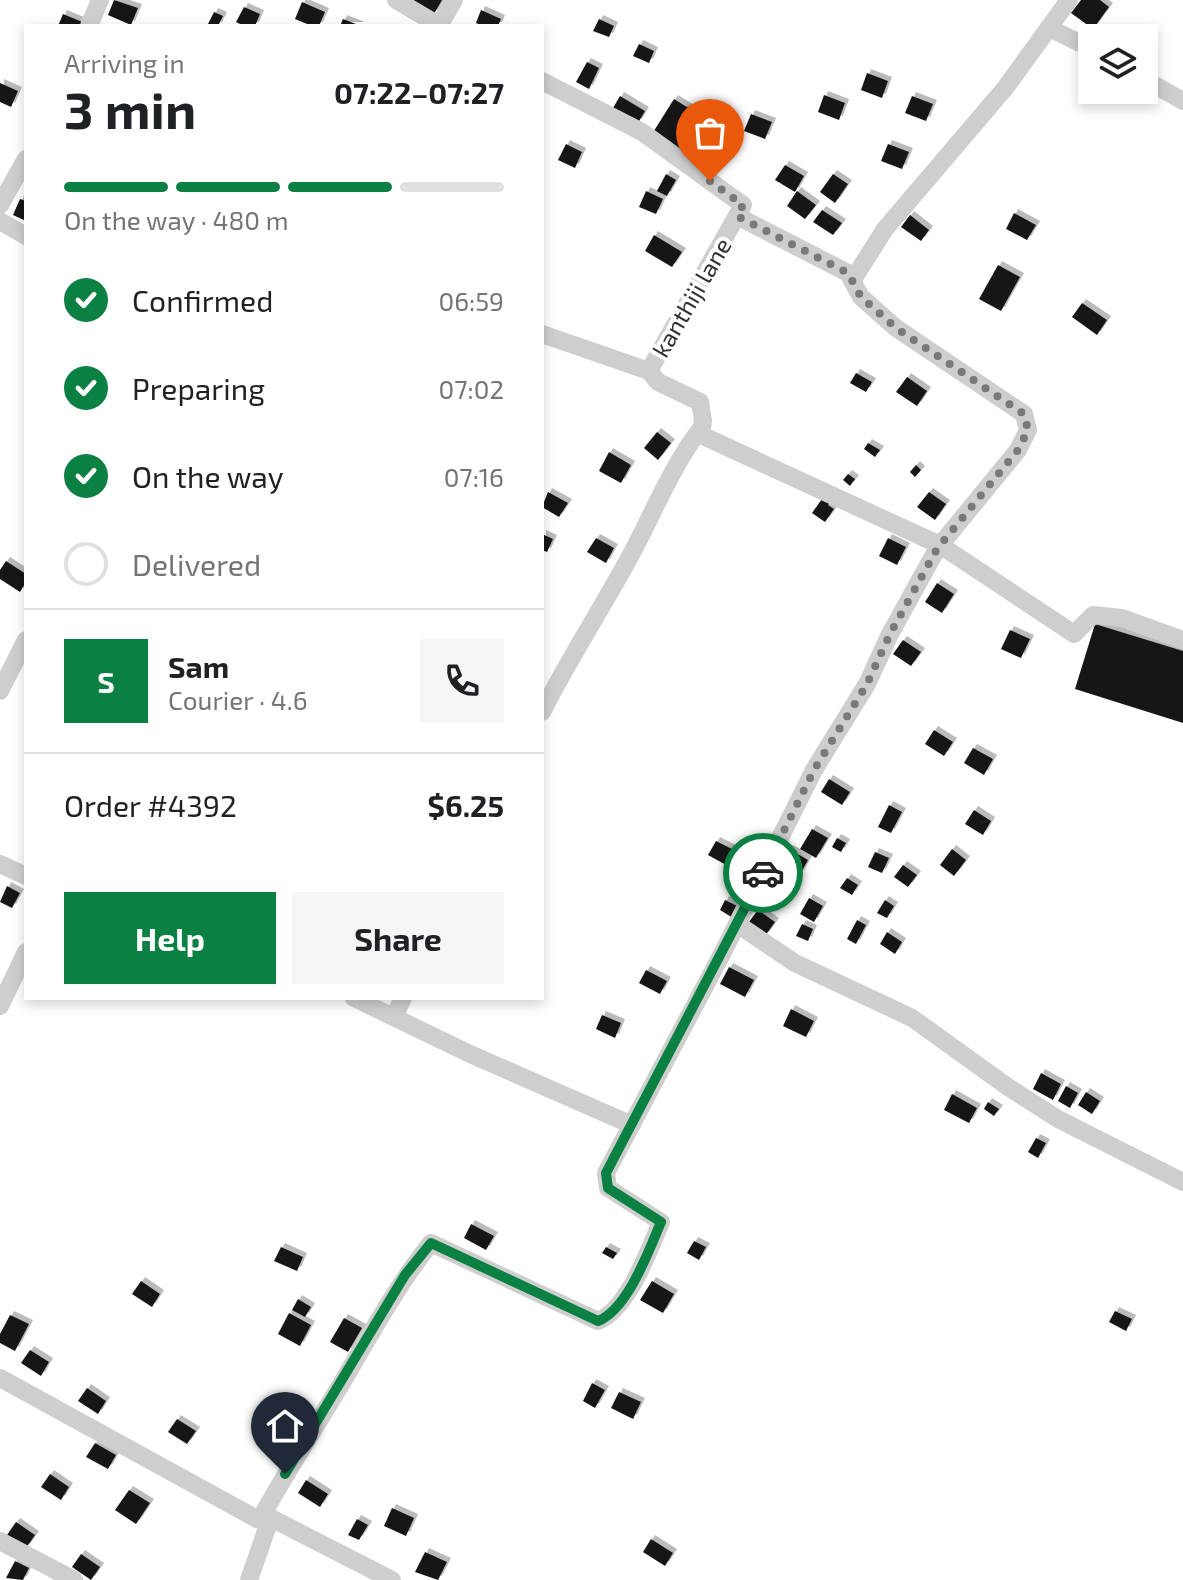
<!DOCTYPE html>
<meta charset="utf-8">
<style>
:root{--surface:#fff;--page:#f6f6f6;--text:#202124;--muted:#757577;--line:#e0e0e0;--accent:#0b8043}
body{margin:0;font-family:"Exo 2",sans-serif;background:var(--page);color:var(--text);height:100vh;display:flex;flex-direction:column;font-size:30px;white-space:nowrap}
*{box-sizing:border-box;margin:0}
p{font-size:26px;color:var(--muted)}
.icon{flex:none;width:44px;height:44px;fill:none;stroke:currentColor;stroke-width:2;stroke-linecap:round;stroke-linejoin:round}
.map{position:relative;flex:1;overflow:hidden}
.side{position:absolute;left:24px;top:24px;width:520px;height:976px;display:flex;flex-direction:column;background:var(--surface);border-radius:0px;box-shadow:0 4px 12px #0003}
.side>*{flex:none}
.fabs{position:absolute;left:1078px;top:24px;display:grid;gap:16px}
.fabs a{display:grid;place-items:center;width:80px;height:80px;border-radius:0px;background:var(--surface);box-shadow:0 4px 12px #0003;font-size:40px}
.pin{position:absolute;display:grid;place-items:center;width:68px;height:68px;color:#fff;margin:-82px -34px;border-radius:50% 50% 50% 0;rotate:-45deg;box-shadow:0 0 8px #0007}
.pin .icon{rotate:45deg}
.courier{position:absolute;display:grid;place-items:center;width:80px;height:80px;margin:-40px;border:6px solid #0b8043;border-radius:50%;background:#fff;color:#222;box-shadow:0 2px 10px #0007}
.summary em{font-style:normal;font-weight:700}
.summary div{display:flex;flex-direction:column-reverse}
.summary{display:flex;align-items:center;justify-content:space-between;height:136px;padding:0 40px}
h1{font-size:52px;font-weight:700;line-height:60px}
.bar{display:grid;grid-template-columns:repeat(4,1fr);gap:12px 8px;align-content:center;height:96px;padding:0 40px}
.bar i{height:10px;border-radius:6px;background:var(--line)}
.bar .active{background:var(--accent)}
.bar p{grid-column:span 4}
.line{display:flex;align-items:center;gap:20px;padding:0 40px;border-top:2px solid var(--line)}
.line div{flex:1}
.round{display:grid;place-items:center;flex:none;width:84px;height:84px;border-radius:0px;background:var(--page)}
ol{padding:0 40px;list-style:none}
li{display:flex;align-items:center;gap:24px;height:88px}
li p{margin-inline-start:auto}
li .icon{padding:8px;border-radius:50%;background:var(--accent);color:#fff;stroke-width:4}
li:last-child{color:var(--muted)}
li i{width:44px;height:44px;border:4px solid var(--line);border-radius:50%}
.action{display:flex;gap:16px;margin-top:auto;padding:16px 40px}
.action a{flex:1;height:92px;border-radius:0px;background:var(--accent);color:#fff;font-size:32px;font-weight:700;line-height:92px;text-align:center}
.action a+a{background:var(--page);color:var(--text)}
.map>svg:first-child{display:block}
.building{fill:#181818;filter:url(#shadow)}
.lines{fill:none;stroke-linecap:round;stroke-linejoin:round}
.minor{stroke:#cecece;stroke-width:18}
.done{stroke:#797979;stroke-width:8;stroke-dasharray:0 14.4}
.route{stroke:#0b8043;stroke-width:10}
.labels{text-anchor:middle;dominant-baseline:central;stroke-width:8;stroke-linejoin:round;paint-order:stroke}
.street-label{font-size:24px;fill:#313131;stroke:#fff}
</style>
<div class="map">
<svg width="1183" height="1580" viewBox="0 0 1183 1580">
<defs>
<filter id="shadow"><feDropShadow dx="4" dy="-4" stdDeviation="0" flood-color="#0004"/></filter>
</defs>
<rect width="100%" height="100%" fill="#fff"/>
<g class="building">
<polygon points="114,0 138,8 131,25 108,15"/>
<polygon points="410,0 442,0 434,14"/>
<polygon points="1081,0 1100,0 1109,7 1093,29 1071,13"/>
<polygon points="302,2 325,12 319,26 312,26 295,19"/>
<polygon points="244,7 260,14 255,26 244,26 236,22"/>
<polygon points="481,10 501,19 498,26 483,26 476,23"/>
<polygon points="214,12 223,16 218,26 207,26"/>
<polygon points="63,14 87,24 86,26 58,26"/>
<polygon points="343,19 361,26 340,26"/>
<polygon points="599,19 614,26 609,37 593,31"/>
<polygon points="639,44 654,51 649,63 633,56"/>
<polygon points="587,62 599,68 589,89 576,82"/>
<polygon points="867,73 888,81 882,98 861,90"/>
<polygon points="0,83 18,91 11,107 0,102"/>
<polygon points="824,95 845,103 839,120 818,112"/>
<polygon points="620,96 645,111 638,123 613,108"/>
<polygon points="912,96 933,104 926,121 905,113"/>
<polygon points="674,99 714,124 704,139 682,125 677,133 700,148 693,159 652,134"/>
<polygon points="751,114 772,122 765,139 744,131"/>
<polygon points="719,126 731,133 710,168 698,161"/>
<polygon points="566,144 582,152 575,168 558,160"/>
<polygon points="888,144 909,152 902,169 881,161"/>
<polygon points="785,165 804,176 795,192 775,180"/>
<polygon points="666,174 676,180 667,196 657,191"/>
<polygon points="833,174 848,184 835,203 820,192"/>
<polygon points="646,191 663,199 656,214 639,207"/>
<polygon points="797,191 816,205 805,219 787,206"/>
<polygon points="20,199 26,201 26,221 13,215"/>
<polygon points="822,210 842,223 833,235 813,222"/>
<polygon points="1014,213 1036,225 1027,240 1006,229"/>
<polygon points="910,215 929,230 921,241 901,227"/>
<polygon points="654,235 682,252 672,267 645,251"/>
<polygon points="998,265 1020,277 1001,311 979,299"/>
<polygon points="1082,303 1107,320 1097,335 1072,317"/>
<polygon points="856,373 872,382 866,392 850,383"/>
<polygon points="907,377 927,391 917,406 896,392"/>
<polygon points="657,432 671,443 658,460 644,448"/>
<polygon points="868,443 880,450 875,457 864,449"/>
<polygon points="609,452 631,465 621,483 599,471"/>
<polygon points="916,465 921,470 915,477 910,472"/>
<polygon points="848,474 855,479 850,486 843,480"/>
<polygon points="548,492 568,503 559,517 542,507"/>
<polygon points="929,492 946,504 935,520 917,507"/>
<polygon points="824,496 831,501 828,505 834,509 825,522 812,513"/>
<polygon points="542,534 553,539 547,552 542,550"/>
<polygon points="596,538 614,548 606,563 587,552"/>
<polygon points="888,538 906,547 897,565 879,556"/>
<polygon points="6,561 26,574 26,582 20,592 0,579 0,570"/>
<polygon points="937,583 954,594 942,613 925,602"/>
<polygon points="1095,624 1183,651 1183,723 1075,689"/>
<polygon points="1010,630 1030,639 1021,658 1001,649"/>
<polygon points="903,640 921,652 911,666 893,654"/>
<polygon points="934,730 953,742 944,756 925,744"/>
<polygon points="973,748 993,759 984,775 964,763"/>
<polygon points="829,779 850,792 842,805 821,792"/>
<polygon points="889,805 902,812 891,833 878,827"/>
<polygon points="974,810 991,821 983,835 965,824"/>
<polygon points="812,829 828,838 816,858 800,849"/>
<polygon points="837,838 846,843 841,852 832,847"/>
<polygon points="716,841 736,851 728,866 708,855"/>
<polygon points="789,849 808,860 800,874 781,863"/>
<polygon points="952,849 966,860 954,876 940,865"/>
<polygon points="875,852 889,858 882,873 868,867"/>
<polygon points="903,865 917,875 908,887 894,877"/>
<polygon points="847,878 858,885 852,895 840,888"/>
<polygon points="7,886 20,893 12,908 0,902"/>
<polygon points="809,898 823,906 814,922 800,914"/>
<polygon points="725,900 739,907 733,918 720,910"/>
<polygon points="885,900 894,906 887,918 877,913"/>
<polygon points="758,910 775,922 765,936 748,923"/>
<polygon points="857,920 866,925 856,944 847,939"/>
<polygon points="802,924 813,929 808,941 796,936"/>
<polygon points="887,932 902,942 895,954 880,944"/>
<polygon points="729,967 754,980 745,997 720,984"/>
<polygon points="646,970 667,981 660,994 639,983"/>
<polygon points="791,1009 814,1021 806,1037 783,1026"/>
<polygon points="602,1015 621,1023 615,1038 596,1029"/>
<polygon points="1041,1073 1061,1084 1053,1100 1033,1089"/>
<polygon points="1066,1086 1078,1093 1070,1108 1058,1101"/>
<polygon points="1086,1092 1100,1101 1092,1114 1078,1105"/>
<polygon points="952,1094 977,1108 969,1123 944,1110"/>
<polygon points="988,1102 999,1109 994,1116 984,1109"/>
<polygon points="1036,1138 1046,1143 1038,1158 1028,1152"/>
<polygon points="471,1224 494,1236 486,1250 464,1238"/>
<polygon points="694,1241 706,1247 699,1260 687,1253"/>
<polygon points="281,1247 303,1257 297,1271 274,1261"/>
<polygon points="606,1247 617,1253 613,1259 602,1253"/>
<polygon points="141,1281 160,1294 152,1307 132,1294"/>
<polygon points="652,1281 674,1294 663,1313 640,1300"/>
<polygon points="298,1299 311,1307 305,1317 292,1310"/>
<polygon points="1115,1311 1132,1319 1126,1331 1109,1322"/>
<polygon points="289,1313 311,1325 300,1346 278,1334"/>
<polygon points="10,1315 29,1324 15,1351 0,1343 0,1334"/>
<polygon points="344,1318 362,1328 348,1352 330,1342"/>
<polygon points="30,1350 49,1362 41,1376 21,1363"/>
<polygon points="592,1383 605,1390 595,1408 583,1401"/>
<polygon points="87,1388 106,1401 98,1414 78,1401"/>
<polygon points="619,1392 641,1402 633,1419 611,1408"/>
<polygon points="281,1405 301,1418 292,1431 273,1418"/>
<polygon points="177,1419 196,1431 187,1444 168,1432"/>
<polygon points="95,1443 116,1455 108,1469 86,1457"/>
<polygon points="50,1474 69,1487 61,1500 41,1487"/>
<polygon points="306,1480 328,1494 320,1507 298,1493"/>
<polygon points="129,1490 150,1503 136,1524 115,1510"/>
<polygon points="392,1508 414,1518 406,1536 384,1526"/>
<polygon points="357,1519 368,1525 359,1540 348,1535"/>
<polygon points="16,1522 35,1535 26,1548 7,1535"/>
<polygon points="651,1539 673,1553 665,1566 643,1552"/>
<polygon points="425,1552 447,1562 438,1580 415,1572"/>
<polygon points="81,1554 100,1567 91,1580 72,1567"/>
<polygon points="15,1561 29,1568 23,1580 6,1578"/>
</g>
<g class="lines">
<g class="minor">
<polyline points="396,0 440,26"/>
<polyline points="89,26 100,0"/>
<polyline points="439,26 454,0"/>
<polyline points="1049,28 1092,49"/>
<polyline points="1144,79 1183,101"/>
<polyline points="542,81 642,132 743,205 649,371 542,334"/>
<polyline points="0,205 26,159"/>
<polyline points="0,221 26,236"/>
<polyline points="852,281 885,229 1006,87 1069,0"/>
<polyline points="649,371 658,382 700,402 703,421 701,435 940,545 1074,634 1093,615 1122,618 1183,640"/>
<polyline points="0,691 26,640"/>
<path d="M542,712C570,657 604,605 633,551C655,509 673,464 702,427"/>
<polyline points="0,864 26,876"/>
<polyline points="737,924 795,963 912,1018 1008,1087 1058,1119 1183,1182"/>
<polyline points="354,998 470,1054 632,1125"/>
<polyline points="0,1006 26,952"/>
<polyline points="394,1017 403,998"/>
<path d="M0,1378L257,1519L263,1514C283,1478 305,1444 326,1409C361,1353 390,1294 431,1243L598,1321C628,1309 649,1250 661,1222L608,1188L606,1173L723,952L814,770L867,684L890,634L937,549L1018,450L1028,430L1024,414L896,328L861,297L848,273L737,216"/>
<polyline points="263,1514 392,1580"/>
<polyline points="0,1541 74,1580"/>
<polyline points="249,1580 267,1528 260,1516"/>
</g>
</g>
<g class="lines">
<polyline class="done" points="710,181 743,205 737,216 848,273 861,297 896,328 1024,414 1028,430 1018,450 937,549 890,634 867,684 814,770 763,873"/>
<path class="route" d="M285,1474L405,1275L431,1243L598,1321C628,1309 649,1250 661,1222L608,1188L606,1173L763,873"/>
</g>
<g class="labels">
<g class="street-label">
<text transform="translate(691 297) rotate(-60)">kanthiji lane</text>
</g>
</g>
</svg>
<div class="fabs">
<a><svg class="icon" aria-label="layers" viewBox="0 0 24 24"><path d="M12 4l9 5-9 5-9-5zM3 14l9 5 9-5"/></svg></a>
</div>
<div class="pin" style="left:710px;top:181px;background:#ea580c"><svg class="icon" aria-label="bag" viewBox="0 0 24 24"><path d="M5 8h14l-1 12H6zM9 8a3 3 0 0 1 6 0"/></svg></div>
<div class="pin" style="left:285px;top:1474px;background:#1f2937"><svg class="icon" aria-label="home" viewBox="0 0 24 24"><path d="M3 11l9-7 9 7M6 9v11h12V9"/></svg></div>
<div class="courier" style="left:763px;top:873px"><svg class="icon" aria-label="car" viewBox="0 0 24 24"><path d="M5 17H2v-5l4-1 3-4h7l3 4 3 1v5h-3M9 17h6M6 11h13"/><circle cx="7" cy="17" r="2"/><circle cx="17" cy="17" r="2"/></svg></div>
<section class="side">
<div class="summary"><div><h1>3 min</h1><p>Arriving in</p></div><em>07:22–07:27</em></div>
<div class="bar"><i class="active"></i><i class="active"></i><i class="active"></i><i></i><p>On the way · 480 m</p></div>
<ol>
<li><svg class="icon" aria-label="check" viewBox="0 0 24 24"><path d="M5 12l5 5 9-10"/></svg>Confirmed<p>06:59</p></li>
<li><svg class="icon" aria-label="check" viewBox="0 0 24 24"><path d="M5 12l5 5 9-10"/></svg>Preparing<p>07:02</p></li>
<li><svg class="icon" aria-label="check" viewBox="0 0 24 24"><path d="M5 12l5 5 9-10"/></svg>On the way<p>07:16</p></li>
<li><i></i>Delivered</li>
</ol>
<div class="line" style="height:144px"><b class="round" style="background:var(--accent);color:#fff">S</b><div><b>Sam</b><p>Courier · 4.6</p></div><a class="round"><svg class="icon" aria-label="phone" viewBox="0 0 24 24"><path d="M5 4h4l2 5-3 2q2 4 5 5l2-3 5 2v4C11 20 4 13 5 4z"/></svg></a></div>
<div class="line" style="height:104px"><div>Order #4392</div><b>$6.25</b></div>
<div class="action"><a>Help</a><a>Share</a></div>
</section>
</div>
